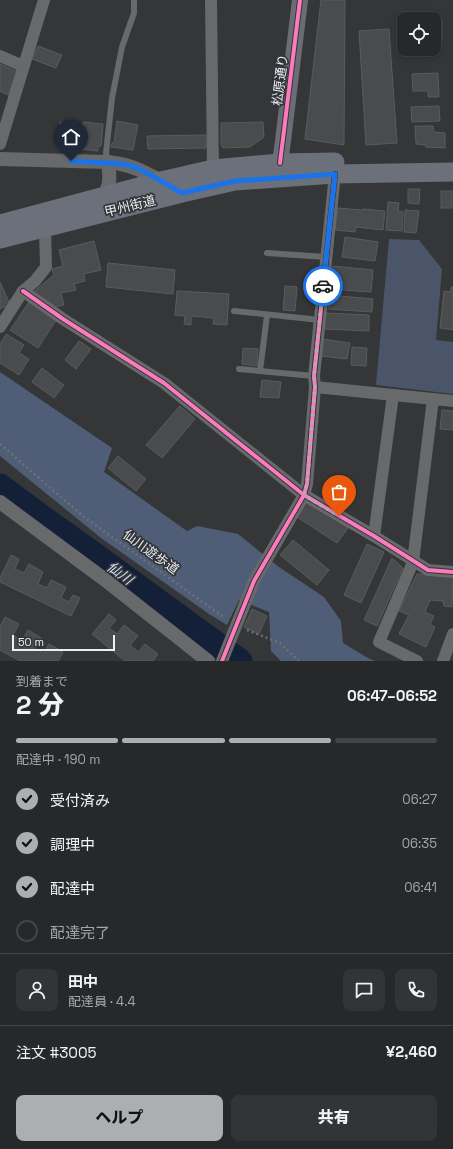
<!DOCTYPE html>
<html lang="ja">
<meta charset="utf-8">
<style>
:root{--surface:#27282a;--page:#333436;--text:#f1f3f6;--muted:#a4a6a8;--line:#434447;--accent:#acaeb1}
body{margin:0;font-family:"Space Grotesk","Noto Sans JP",sans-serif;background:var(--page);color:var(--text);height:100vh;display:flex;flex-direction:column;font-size:15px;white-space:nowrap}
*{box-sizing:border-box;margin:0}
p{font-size:13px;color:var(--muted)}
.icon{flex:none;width:22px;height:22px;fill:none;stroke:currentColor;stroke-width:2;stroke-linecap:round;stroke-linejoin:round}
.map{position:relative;height:661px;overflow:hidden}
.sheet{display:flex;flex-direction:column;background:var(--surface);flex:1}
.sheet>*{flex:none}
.controls{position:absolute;left:397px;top:12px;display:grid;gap:8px}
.controls a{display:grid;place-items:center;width:44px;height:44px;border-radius:8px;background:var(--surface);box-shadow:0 2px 10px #0003,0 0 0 1px var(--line);font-size:20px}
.scale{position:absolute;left:12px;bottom:10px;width:103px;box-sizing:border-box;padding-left:4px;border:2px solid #edeef2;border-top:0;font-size:11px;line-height:14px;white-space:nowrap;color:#edeef2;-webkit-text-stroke:3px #32353a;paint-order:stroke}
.pin{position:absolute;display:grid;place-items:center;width:34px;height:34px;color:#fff;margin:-41px -17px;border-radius:50% 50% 50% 0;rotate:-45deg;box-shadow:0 0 4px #0007}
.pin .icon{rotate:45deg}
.courier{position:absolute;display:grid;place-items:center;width:40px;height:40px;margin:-20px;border:3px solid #1a73e8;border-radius:50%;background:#fff;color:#222;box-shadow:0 1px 5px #0007}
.head em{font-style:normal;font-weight:800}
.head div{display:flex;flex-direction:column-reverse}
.head{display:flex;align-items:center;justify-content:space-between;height:68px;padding:0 16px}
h1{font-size:26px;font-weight:800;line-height:30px}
.bar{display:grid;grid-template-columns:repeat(4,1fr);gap:6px 4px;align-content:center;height:48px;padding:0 16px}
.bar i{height:5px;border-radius:3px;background:var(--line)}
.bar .active{background:var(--accent)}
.bar p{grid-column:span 4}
.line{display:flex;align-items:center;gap:10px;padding:0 16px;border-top:1px solid var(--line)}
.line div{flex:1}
.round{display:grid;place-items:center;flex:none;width:42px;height:42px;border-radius:8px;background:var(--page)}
ol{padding:0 16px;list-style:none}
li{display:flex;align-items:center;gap:12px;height:44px}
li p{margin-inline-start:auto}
li .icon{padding:4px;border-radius:50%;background:var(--accent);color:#111;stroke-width:4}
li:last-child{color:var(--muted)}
li i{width:22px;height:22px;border:2px solid var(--line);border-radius:50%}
.action{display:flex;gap:8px;margin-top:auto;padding:8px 16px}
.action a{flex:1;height:46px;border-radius:8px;background:var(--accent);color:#111;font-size:16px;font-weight:800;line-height:46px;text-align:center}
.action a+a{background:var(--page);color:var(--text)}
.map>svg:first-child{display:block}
.green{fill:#4a556a}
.forest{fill:#4f5d77}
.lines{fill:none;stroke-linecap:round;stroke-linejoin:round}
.river{stroke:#142037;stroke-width:25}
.building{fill:#494b4c;stroke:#595b5c}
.path{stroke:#6f7072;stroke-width:2.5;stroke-dasharray:2 3;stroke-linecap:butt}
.service{stroke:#68696b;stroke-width:6}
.minor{stroke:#68696b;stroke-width:12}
.tertiary{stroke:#68696b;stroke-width:14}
.secondary{stroke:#6a6e74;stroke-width:16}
.trunk{stroke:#6b707a;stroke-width:19}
.cycleway-casing{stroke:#32353a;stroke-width:6}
.cycleway{stroke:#fd7abc;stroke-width:4}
.done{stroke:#acaeb1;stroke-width:4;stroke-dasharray:0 7.2}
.route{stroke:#1a73e8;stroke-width:5}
.labels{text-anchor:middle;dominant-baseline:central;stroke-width:3.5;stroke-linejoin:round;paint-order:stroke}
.street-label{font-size:13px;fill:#edeef2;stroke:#32353a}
.water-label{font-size:14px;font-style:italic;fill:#d5e2f7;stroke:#32353a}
</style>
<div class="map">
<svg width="453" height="661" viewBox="0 0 453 661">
<rect width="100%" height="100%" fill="#343638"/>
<polygon class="green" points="389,239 419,240 442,269 436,340 453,342 453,394 376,385"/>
<polygon class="forest" points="0,372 112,448 104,472 187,531 197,526 238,534 279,567 324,597 341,621 343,643 368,658 375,661 281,661 271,651 269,612 239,600 227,625 209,614 101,538 0,456"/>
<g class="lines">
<polyline class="river" points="0,486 43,518 85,548 240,661"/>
</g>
<g class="building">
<polygon points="321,0 345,0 344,145 305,139"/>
<rect x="434" y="20" width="8" height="19"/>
<polygon points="389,29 397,143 366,145 359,31"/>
<polygon points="38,46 62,55 56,68 32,59"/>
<polygon points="0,64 18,72 8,95 0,91"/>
<polygon points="438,73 439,97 428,97 428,91 413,91 412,74"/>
<polygon points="439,106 440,121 412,122 411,107"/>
<polygon points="117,121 138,125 133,150 111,147 112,143 114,143"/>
<polygon points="60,122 76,124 73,145 57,142"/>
<polygon points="83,122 103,124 101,146 98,146 98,151 80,149"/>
<polygon points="263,122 264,137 250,147 223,148 221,144 221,123"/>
<polygon points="415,126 433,126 434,132 445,133 445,148 426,147 426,145 416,144"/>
<polygon points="206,135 206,148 148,149 147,136"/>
<polygon points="408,189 420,189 419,204 408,203"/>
<rect x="441" y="191" width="11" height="17"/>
<polygon points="388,202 399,203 398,211 403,212 402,231 386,230"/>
<polygon points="338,208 362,210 363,209 385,211 383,230 356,227 355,232 335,230"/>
<polygon points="405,210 419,211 416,233 404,232"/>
<polygon points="345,237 378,242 375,261 342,257"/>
<polygon points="94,241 101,270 84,274 85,281 74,284 76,290 61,293 64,305 54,307 33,292 54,275 52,269 63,266 59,250"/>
<polygon points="108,263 175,270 173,294 106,287"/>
<polygon points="332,266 373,270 371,292 330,289"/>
<polygon points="0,282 10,304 0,309"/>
<polygon points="285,286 297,287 295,311 283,310"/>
<polygon points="451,287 453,287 453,330 440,328 444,291 451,292"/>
<polygon points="177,291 229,294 227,325 213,324 214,318 191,316 191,325 184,324 185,316 175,315"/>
<polygon points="329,295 373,299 372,312 328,309"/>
<polygon points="29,302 56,320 38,348 10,330"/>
<polygon points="325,313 369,315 369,331 324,329"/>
<polygon points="6,334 24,345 19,353 29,359 19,375 0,363 0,344"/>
<polygon points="323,339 350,343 347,359 321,356"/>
<polygon points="79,341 91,349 76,369 65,360"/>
<polygon points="352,347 367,348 366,366 351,365"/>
<polygon points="243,348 258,349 257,366 242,364"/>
<polygon points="42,368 64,385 54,398 32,382"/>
<polygon points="262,380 281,382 279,398 260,397"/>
<polygon points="180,406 195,419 162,458 146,445"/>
<polygon points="442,410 453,411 453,430 440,429"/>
<polygon points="118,456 146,479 136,491 108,468"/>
<polygon points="307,501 348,528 337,543 297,517"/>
<polygon points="293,540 329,570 317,585 280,555"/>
<polygon points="367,544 384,552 361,603 344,595"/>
<polygon points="11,555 19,559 15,569 24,573 29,564 43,572 38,584 47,588 51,580 66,587 61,598 69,602 73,595 80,598 71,616 0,582 0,578"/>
<polygon points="392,558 403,568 377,626 364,620"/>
<polygon points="417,574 453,576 452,607 444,606 443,601 430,600 425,612 434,616 430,624 435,627 426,647 399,634 409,615 399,611"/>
<polygon points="252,609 267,616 259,634 244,627"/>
<polygon points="109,614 116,620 109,628 117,634 124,625 138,636 130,645 138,652 145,644 158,654 153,661 125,661 92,634"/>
<polygon points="5,617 19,624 13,635 22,640 28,630 41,638 35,649 44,653 49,644 63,652 58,661 20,661 0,650 0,626"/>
</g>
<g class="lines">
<g class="path">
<polyline points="0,444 84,517 225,618"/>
<polyline points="247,630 280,643 299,661"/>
</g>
<g class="service">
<polyline points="108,162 106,153 112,98 122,47 134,13 134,0"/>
<polyline points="267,253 326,257"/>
<polyline points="234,311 320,320"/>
<polyline points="239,369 314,376"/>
<polyline points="260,371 267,315"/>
</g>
<g class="minor">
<polyline points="211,0 213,169"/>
<polyline points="0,56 23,66"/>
<polyline points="0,144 44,0"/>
<polyline points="23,291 63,319 164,383 304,495 374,536 428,570 453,572"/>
<polyline points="0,327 23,291 35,281 46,267 45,228"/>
<polyline points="315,387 453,401"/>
<polyline points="374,536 393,395"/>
<polyline points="222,661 254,581 304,495 307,484 315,387 314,376 335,174"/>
<polyline points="417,661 379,642 413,562 433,399"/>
<polyline points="443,661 453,634"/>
</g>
<g class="tertiary">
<path d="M0,159L108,162C133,165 143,171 165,183"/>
<path d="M103,197C111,184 110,177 108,162"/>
<polyline points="0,502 104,579 208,661"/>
</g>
<polyline class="secondary" points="281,175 280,163 283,141 300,0"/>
<g class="trunk">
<polyline points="0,224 161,181 213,169 280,163 335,162"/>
<polyline points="0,239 182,193 235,181 335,174 453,172"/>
</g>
<g class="cycleway-casing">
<g id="cycleway">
<polyline points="280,163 300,0"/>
<polyline points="23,291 63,319 164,383 304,495 374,536 428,570 453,572"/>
<polyline points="222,661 254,581 304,495 307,484 315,387 314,376 335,174"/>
</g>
</g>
<use href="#cycleway" class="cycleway"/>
</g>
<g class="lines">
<polyline class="done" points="323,286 314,376 315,387 307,484 304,495 339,516"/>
<polyline class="route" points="71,161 123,164 138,168 182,193 235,181 335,174 323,286"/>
</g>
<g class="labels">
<g class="street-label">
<text transform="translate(280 80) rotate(-83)">松原通り</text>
<text transform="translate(130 206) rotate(-14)">甲州街道</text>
<text transform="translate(151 552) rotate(36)">仙川遊歩道</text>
</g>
<g class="water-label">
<text transform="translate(120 573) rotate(36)">仙川</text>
</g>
</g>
</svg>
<div class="controls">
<a><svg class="icon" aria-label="locate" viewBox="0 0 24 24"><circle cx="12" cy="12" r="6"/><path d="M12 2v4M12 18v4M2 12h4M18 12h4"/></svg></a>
</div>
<div class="scale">50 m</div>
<div class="pin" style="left:339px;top:516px;background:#ea580c"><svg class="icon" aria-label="bag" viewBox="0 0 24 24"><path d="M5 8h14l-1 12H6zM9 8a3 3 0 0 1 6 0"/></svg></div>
<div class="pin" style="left:71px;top:161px;background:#1f2937"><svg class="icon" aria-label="home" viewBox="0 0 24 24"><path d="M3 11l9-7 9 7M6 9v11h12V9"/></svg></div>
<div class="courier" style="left:323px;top:286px"><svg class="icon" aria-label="car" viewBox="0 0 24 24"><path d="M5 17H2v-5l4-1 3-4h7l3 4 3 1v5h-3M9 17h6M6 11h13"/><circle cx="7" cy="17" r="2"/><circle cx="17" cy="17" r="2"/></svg></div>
</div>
<section class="sheet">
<div class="head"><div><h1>2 分</h1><p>到着まで</p></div><em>06:47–06:52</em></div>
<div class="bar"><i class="active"></i><i class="active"></i><i class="active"></i><i></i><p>配達中 · 190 m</p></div>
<ol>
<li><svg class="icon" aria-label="check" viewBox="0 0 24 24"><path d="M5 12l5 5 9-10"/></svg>受付済み<p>06:27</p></li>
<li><svg class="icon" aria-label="check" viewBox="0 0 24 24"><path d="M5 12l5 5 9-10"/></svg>調理中<p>06:35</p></li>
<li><svg class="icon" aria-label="check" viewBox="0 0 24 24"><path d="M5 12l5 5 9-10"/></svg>配達中<p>06:41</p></li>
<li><i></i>配達完了</li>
</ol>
<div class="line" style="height:72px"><a class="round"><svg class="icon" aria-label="person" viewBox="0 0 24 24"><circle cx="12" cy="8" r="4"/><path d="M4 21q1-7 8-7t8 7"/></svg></a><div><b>田中</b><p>配達員 · 4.4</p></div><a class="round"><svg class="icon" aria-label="chat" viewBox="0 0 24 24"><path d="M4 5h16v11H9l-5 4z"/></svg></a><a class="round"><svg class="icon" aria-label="phone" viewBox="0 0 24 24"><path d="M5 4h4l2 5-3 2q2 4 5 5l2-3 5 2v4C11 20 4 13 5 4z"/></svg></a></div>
<div class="line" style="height:52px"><div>注文 #3005</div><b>¥2,460</b></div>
<div class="action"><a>ヘルプ</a><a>共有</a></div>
</section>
